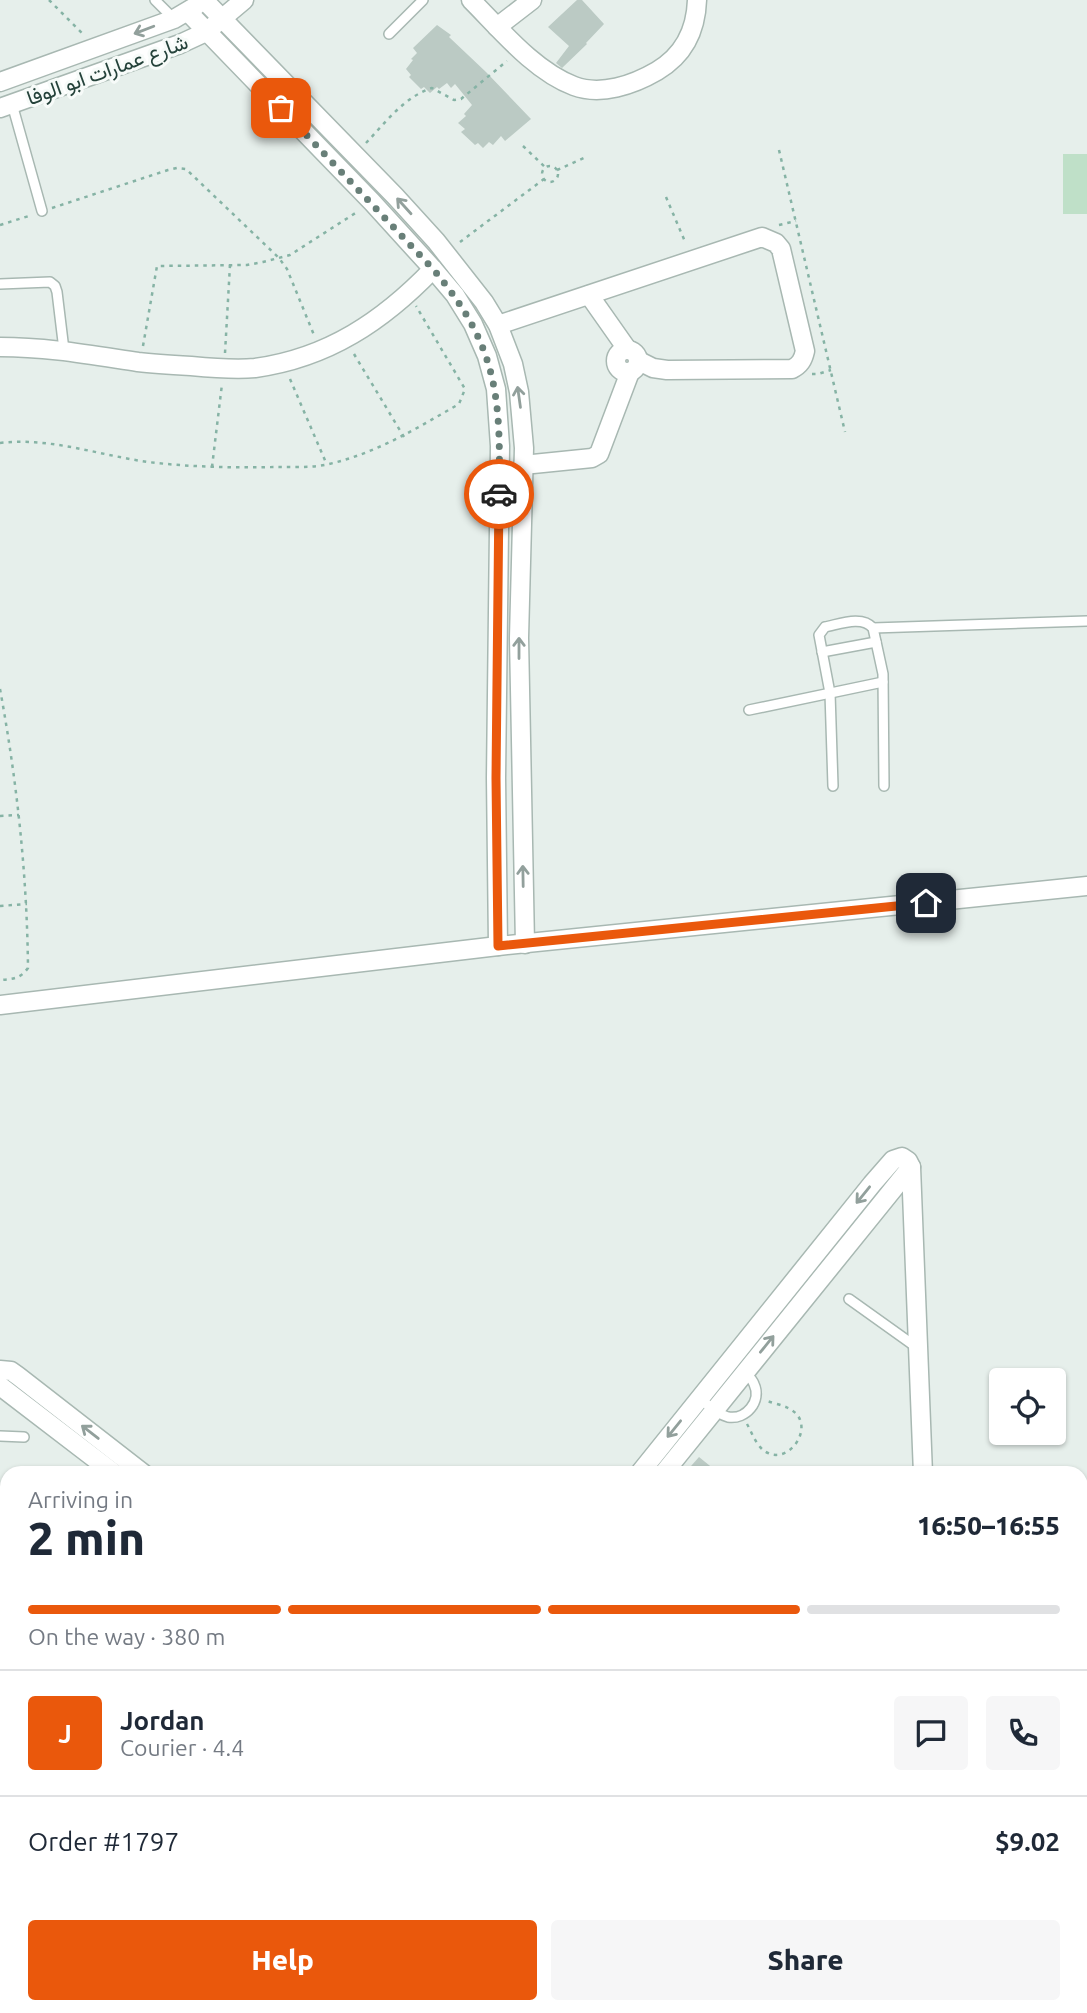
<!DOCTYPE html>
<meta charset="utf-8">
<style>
:root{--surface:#fff;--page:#f6f6f7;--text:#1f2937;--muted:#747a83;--line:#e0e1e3;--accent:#ea580c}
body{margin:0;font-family:Ubuntu,Vazirmatn,sans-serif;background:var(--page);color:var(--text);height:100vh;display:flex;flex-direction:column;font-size:26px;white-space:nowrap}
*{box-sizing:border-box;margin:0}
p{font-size:23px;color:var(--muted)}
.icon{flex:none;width:38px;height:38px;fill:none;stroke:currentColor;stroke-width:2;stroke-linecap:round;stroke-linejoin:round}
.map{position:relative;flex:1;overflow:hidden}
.panel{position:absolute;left:0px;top:1466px;width:1088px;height:548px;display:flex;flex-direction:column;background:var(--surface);border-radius:21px 21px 0 0;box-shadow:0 2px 5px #0004}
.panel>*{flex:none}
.controls{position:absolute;left:989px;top:1368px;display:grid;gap:14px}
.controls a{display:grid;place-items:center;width:77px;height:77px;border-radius:7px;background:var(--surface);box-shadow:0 2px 5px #0004;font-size:35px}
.pin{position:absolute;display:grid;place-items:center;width:60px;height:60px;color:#fff;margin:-30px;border-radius:14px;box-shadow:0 4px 10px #0006}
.courier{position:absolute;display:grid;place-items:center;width:70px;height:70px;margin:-35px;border:5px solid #ea580c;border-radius:50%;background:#fff;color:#222;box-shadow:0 2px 9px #0007}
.head em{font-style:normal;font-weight:800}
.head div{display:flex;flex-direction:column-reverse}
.head{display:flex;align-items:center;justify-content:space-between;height:119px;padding:0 28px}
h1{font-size:46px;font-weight:800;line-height:52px}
.bar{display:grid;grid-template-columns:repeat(4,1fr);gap:10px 7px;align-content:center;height:84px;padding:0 28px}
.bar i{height:9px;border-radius:5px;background:var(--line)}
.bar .current{background:var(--accent)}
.bar p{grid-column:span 4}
.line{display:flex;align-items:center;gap:18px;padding:0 28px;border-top:2px solid var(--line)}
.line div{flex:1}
.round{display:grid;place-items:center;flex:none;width:74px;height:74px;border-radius:7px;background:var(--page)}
.action{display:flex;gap:14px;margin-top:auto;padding:14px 28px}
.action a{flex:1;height:80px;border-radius:7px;background:var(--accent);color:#fff;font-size:28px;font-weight:800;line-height:80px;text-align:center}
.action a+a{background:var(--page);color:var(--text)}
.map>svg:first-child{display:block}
.green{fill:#bfe0c8}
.building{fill:#bbcac4}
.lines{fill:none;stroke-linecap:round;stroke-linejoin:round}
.lane-casing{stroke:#a8b8b2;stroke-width:12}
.street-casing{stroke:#a8b8b2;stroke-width:21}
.secondary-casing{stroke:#a4bbb3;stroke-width:24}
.path{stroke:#86b3a5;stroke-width:2.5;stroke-dasharray:3.5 5;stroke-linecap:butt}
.lane{stroke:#fff;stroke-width:9}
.street{stroke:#fff;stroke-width:18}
.secondary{stroke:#fff;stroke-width:21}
.oneway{stroke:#92a09c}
.done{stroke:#687f78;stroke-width:7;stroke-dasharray:0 12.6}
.route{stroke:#ea580c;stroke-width:9}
.labels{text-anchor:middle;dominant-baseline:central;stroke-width:6;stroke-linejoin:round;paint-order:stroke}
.street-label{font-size:21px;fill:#24423a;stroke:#f7fbf9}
</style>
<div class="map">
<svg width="1087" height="2013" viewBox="0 0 1087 2013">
<rect width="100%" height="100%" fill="#e6efeb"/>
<rect class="green" x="1063" y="154" width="24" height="60"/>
<g class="building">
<polygon points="577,0 582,0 604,24 586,43 587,44 562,68 556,63 569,46 548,27"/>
<polygon points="437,25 451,35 449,37 486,72 531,119 505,141 501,136 493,145 489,142 483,148 478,143 475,145 461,132 465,129 458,123 466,116 464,114 472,105 455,84 451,88 447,83 439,89 437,87 430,93 424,87 421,89 409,77 411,75 406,69 413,60 411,59 417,53 413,48"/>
<polygon points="699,1457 720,1474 684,1474"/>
</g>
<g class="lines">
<g class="lane-casing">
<g id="lane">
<polyline points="155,0 174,19"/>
<polyline points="389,34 423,0"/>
<polyline points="12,104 42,211"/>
<polyline points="0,284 50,282 55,286 57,292 64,350"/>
<polyline points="873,628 1087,621"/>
<polyline points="822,652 876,642"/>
<polyline points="749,710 883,682"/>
<path d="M833,786L830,693L819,635L825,627C840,624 862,615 873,628L883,674L884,786"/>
<polyline points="849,1299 919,1349"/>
<path d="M699,1398C708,1405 717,1414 728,1417C746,1420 762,1401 754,1384C752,1378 747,1375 743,1371"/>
<polyline points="0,1436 24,1437"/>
<polyline points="0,1685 5,1716 0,1727"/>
<polyline points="987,2007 988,2013"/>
</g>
</g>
<g class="street-casing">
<g id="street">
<polyline points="204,0 395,196 436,241 484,302 498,325 513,364 519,392 524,448 519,638 525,944"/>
<path d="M471,0C500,29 534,71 574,86C601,96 633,85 657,71C684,55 696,31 697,0"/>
<polyline points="188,12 372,202 433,269 455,295 473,324 487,356 496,389 500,446 496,778 498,946"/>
<polyline points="497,27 532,0"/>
<polyline points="0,82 174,19 196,6"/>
<polyline points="0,108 180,44 206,32 244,0"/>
<polyline points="589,295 627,349"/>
<path d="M498,325L762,237L776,243L781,249L805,351C803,360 800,365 792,369L667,370L653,368L639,361"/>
<path d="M0,347C47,347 91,355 138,362C155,364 173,365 191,366C212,368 234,370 255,368C328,358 383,321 433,269"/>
<circle cx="627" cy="361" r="11"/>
<polyline points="523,465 592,458 599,454 630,372"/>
<polyline points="0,1005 498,946 1087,886"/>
<polyline points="0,1370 11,1371 18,1376 144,1474"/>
<polyline points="0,1386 115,1474"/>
<polyline points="639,1474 872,1184 893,1160 902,1157 908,1161 911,1167 923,1474"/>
<polyline points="663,1474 911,1167"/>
<polyline points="288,2007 289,2013"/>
<polyline points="509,2007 511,2013"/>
<polyline points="744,2007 745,2013"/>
<polyline points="764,2007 765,2013"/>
<polyline points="378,2013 390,2007"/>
<polyline points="420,2013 432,2007"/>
</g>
</g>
<g class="secondary-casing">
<g id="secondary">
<polyline points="0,1736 7,1746"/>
<polyline points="0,1805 7,1815"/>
<polyline points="141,2007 143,2013"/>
<polyline points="24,2013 33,2007"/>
</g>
</g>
<g class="path">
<polyline points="49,0 84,35"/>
<path d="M366,143C386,122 404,97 432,88L454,100L461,99L507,61"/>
<polyline points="523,146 546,168"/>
<polyline points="779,150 845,432"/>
<circle cx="550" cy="174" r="8"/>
<polyline points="557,170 586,157"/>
<polyline points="666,197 686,244"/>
<polyline points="52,208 168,170 177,168 186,169 279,258 287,269 314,335"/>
<polyline points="0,225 32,215"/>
<polyline points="779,225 796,221"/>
<polyline points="460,242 544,179"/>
<polyline points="143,346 157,266 247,265 263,262 290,255 357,212"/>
<polyline points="225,353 230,265"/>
<polyline points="354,354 404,437"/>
<polyline points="812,374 818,374 831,370"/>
<polyline points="290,379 327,465"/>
<path d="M0,443C50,437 98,455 148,462C190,467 233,468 276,467C293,467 312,468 329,464C377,453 417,428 459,404L465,389L416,306"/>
<polyline points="212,467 222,384"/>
<path d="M0,689C17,782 27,874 28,968C20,979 13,979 0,980"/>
<polyline points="0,816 19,815"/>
<polyline points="0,906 27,904"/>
<path d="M747,1424C751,1431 755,1442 761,1448C786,1473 821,1423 788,1408C782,1405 773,1403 767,1401"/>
</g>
<use href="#lane" class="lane"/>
<use href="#street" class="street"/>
<use href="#secondary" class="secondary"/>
</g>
<defs><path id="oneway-shaft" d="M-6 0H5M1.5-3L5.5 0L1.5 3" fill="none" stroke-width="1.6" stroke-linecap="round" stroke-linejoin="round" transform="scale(1.75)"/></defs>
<g class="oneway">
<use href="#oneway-shaft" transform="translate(144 30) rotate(159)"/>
<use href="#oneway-shaft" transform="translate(404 206) rotate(-132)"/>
<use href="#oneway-shaft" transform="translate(519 397) rotate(-98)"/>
<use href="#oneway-shaft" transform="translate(519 648) rotate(-90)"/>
<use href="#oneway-shaft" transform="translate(523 876) rotate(-91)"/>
<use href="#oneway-shaft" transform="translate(863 1195) rotate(129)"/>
<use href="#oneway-shaft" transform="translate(767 1344) rotate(-51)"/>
<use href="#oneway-shaft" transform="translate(674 1429) rotate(129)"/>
<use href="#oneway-shaft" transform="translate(90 1432) rotate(-142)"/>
</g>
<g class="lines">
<path class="done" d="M281,108L433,269C498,346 501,397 499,494"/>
<polyline class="route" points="499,494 496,778 498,946 926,903"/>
</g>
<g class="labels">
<g class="street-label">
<text transform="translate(107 69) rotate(-20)">شارع عمارات ابو الوفا</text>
</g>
</g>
</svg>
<div class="controls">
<a><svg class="icon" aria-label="locate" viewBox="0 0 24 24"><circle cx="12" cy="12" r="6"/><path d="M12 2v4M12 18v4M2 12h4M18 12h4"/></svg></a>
</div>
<div class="pin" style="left:281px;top:108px;background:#ea580c"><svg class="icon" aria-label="bag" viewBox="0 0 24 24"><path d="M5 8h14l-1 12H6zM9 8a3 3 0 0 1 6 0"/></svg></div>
<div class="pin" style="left:926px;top:903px;background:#1f2937"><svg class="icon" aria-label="home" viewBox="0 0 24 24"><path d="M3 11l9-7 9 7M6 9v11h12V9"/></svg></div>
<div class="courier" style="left:499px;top:494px"><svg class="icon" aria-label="car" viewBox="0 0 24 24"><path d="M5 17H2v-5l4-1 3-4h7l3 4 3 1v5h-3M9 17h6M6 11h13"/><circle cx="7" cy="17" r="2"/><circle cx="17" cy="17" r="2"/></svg></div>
<section class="panel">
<div class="head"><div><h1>2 min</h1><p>Arriving in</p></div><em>16:50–16:55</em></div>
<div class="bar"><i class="current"></i><i class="current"></i><i class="current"></i><i></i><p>On the way · 380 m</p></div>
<div class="line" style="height:126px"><b class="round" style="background:var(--accent);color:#fff">J</b><div><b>Jordan</b><p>Courier · 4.4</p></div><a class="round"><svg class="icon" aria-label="chat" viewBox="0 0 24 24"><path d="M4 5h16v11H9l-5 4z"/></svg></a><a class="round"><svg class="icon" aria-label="phone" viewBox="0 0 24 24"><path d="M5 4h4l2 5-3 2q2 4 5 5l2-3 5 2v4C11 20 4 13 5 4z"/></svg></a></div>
<div class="line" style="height:91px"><div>Order #1797</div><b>$9.02</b></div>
<div class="action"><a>Help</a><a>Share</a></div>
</section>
</div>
